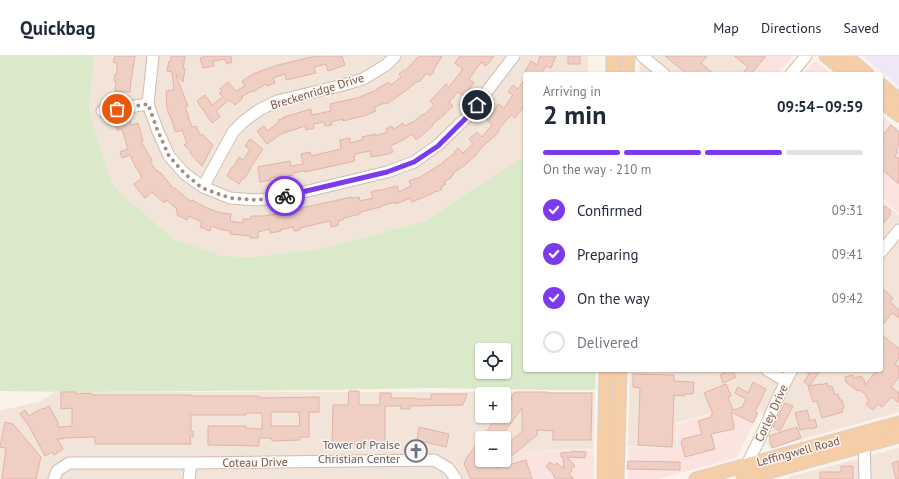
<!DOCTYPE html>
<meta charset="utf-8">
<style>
:root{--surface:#fff;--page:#f6f6f7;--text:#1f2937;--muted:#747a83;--line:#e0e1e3;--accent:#7c3aed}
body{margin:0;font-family:"PT Sans",sans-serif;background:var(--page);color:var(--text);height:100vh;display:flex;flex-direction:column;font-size:15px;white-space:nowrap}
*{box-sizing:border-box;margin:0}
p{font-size:13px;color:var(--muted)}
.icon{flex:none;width:22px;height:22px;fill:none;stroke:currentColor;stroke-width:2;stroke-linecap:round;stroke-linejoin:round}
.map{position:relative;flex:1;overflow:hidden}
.side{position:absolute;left:523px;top:16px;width:360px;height:300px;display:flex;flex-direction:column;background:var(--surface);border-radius:4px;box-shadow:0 1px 3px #0004}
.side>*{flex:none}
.fabs{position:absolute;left:475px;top:287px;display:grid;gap:8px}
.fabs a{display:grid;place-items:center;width:36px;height:36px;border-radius:4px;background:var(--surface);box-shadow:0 1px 3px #0004;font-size:20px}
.pin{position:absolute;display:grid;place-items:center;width:34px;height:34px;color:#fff;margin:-17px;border:2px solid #fff;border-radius:50%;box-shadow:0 1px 4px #0007}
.courier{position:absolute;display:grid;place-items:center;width:40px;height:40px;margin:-20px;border:3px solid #7c3aed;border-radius:50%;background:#fff;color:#222;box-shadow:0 1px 5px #0007}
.summary em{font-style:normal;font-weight:700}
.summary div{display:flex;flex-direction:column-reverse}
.summary{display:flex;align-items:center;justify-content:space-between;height:68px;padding:0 20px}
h1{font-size:26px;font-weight:700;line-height:30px}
.bar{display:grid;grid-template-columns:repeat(4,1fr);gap:6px 4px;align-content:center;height:48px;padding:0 20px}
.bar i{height:5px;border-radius:3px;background:var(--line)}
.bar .selected{background:var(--accent)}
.bar p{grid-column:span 4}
ol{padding:0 20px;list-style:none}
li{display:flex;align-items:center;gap:12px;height:44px}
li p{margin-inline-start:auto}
li .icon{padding:4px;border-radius:50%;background:var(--accent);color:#fff;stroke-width:4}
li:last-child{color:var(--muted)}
li i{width:22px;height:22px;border:2px solid var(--line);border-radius:50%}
header{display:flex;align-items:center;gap:24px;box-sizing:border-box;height:56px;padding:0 20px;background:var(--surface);border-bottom:1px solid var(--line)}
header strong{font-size:19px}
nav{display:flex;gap:22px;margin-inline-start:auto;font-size:14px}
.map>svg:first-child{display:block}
.residential{fill:#f3e4d9;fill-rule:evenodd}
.commercial{fill:#fbe3df}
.education{fill:#efe7f8}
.green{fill:#dae9c9;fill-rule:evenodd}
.building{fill:#efcfc3;stroke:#e1b3a5;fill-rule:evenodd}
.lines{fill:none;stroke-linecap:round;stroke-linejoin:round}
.minor-casing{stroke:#cfbcb2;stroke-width:13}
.major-casing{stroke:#d8d0cd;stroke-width:15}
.minor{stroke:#fff;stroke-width:11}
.major{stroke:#f5cea7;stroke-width:13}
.done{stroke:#a48d85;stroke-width:4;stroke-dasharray:0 7.2}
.route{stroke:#7c3aed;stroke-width:5}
.labels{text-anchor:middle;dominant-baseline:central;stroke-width:3;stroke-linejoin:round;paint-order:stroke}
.street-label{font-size:12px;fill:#75574e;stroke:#fef7f1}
.worship-label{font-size:12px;fill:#5b616d;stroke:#fef7f1;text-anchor:end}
</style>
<header>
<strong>Quickbag</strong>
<nav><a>Map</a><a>Directions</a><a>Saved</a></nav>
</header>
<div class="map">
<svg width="899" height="423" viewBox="0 0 899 423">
<rect width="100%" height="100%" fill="#fbf2ea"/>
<g class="residential">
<polygon points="94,0 588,0 588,18 525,18 525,100 425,165 320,193 253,201 221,200 174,183 120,137 111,126 89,54"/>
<polygon points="639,0 733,0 755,18 637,18 640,14"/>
<polygon points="881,144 899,159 899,356 771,392 768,390 767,387 776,363 743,349 676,367 676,392 628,390 630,314 881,314"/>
<path d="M55,336H595L593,393L527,395L498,417L476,423H0V355L2,354L39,346ZM482,338H504V360H482ZM482,382H504V404H482Z"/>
<polygon points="899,392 899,423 789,423 789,421"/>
</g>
<g class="commercial">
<polygon points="734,0 793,0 777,18 756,18"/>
<polygon points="816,6 818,7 832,18 803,18 813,7"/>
<polygon points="881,59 899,74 899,157 881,142"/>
<polygon points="742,350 758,358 737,401 732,403 658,423 628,423 629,391 677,392 677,368"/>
<polygon points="594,394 594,423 479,423 499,417 527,395"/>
</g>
<polygon class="education" points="863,0 899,0 899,30 882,16"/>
<path class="green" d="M0,0H94L89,54L111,126L120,137L174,183L221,200L253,201L320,193L425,165L525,100V314H596L595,334H547L432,332L322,334L76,336L0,335ZM482,294H504V316H482Z"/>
<g class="building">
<polygon points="115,0 135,0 131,25 130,36 115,35 116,25 114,25 115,18 117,18 117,7 113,6"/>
<polygon points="171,0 185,0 183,13 185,13 183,26 177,19 176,19 188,50 185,51 189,61 188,61 192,71 196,70 200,79 202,78 213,89 202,110 190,97 191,96 184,89 187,87 182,74 176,76 173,71 174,70 167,53 166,35 174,34 172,16 167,15 169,5 170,6"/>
<polygon points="204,0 231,0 232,6 227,8 225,3 213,5 214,10 203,12 200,2 204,1"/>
<polygon points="316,0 342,0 345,9 328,15 326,8 314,11 316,17 286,24 285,18 273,22 275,27 267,30 266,28 253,36 252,35 241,41 243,42 235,49 232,46 231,46 229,44 216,55 220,61 212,67 197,45 205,39 212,49 223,41 219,37 222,35 220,33 228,26 236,35 245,30 242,25 255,17 278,9"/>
<polygon points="419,0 442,0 434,13 433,14 434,16 430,20 427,17 419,26 418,25 400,39 386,48 385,47 374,51 376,55 364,60 355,62 343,65 343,63 331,66 332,69 325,70 324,66 313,68 314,72 306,74 305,70 281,78 267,88 257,75 264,70 267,75 279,66 278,64 285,62 284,61 311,53 312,59 331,55 330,48 357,42 377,34 377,33 389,26 391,29 401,21 399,18 404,14 405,15"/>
<polygon points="460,0 494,0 486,10 481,6 469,23 474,27 463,40 458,36 449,46 453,50 445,58 432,69 433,70 416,84 412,78 403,84 390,90 393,96 388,98 371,101 370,95 355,98 355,100 354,100 355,105 305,116 304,115 293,117 293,119 282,121 282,120 270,122 271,124 260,126 258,111 290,105 291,110 303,108 301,98 310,96 311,100 341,93 340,84 350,82 350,87 362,84 362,81 375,78 375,80 387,76 386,73 392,70 393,74 403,67 405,70 412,66 412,67 423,58 424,59 434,49 430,45 446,28 449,31 463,13 455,7"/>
<polygon points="540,0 556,0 551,12 546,10 541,18 525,18 526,15 525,15 531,5 537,9"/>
<rect x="568" y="0" width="12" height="8"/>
<polygon points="665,0 707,0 701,7 714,18 687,18"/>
<polygon points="734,0 766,0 751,18 742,18 748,11"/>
<polygon points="525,23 525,49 515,62 511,59 498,74 499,75 495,80 486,87 476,98 477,98 465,109 453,117 454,118 451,120 452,121 444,126 446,128 441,131 442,133 437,136 436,135 431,138 412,146 410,142 396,148 395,146 381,150 381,151 360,156 360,158 344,162 344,163 339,165 338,165 339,169 331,171 330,165 300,172 300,174 294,175 293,171 280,174 281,175 270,177 270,173 258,176 258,182 250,182 250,180 230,178 231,175 223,174 211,170 210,175 200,171 202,166 189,160 187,164 177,159 178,156 176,155 177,153 166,144 164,147 152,136 145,142 135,130 134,128 142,122 137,112 136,112 130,99 122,102 120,96 128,93 122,73 117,74 115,67 129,62 131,69 138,67 143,85 141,86 152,104 150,105 156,115 157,114 159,117 160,116 174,133 175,132 191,146 192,144 207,152 221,157 231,158 230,165 243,167 243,163 251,163 251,160 263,160 282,157 281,154 287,152 288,157 302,154 301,152 352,141 352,142 359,141 360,145 373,142 371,136 377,134 377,135 397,130 399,136 411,130 409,125 417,122 417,123 444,106 443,106 455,97 454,96 458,92 463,97 473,88 469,83 477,76 482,81 492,69 487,64 495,54 495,53 498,48 504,52 513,39 508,36 513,29 518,33"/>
<polygon points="891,69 899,76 899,90 896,94 898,96 895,100 899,103 899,128 881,113 881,81"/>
<polygon points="250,83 263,93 250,112 251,112 244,123 242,123 239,128 227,120 232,111 233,112 239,101 243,104 250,94 245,90"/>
<polygon points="885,150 891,155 889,157 891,158 881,170 881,155"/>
<polygon points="881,232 889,238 893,243 890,246 899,254 899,262 892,257 881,271"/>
<polygon points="881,278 899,293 899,302 895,308 899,311 899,321 891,331 899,337 899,347 892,341 882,351 878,348 873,354 866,348 869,344 866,341 867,340 860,334 858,335 846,326 845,321 853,319 853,322 862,320 862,323 864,323 865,329 877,314 881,314"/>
<polygon points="723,314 732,314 736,321 723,327 720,319 724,317"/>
<polygon points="804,314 821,314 809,330 804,326 809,318"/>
<polygon points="633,318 674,319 674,325 694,326 693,338 684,338 684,340 674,339 672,391 638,389 640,332 633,331"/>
<polygon points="753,326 766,333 755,356 758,357 753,367 731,356 734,370 733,370 734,373 711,378 715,393 685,401 681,386 683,383 702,378 698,365 712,361 711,358 713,358 704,337 726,328 731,340 728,341 733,354 742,351 746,343 735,337 738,331 748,337"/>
<polygon points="827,327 828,331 832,330 835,339 838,338 840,344 842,344 844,352 842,353 843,356 822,362 817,345 813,346 808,330 821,328 821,329"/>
<polygon points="349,335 359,335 359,349 380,349 380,337 391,337 391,342 417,342 417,343 431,343 431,338 467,338 463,349 410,350 410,353 401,353 401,350 385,350 385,389 332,389 333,349 348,349"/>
<path d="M61,336H76V338L90,337L92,338V339H191V340H259V342L319,341V356H309V381H300V384L272,385L271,382H259V390L208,389V370H246V372L262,373V357H246V359H191V375H193V381H190L191,388H95V381L63,382V383H57L63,393L54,399L52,396L45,400L29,370L20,358L25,354L29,360L43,352L44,353L49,350L58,366V371L72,370V352L61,353ZM271,356H299L300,370H271Z"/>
<path d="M515,336H547V337H592L591,384H553V375L537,374V379L497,412L526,404L532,423H471L464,408L466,405L465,404L498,360H504V352L512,342L511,341ZM522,352V376L504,390V404H486L482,407V382H500Z"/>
<polygon points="785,347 793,350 780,375 773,371"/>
<polygon points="807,354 810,365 815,363 817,371 811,373 810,372 800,374 795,357"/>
<polygon points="5,366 13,368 41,401 36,423 2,423 6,392 0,391"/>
<polygon points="419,371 449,378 446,391 417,384"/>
<polygon points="797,371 801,382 772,392 769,380"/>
<polygon points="572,395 586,396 585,402 567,401 575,410 571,414 572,415 569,418 574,423 556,423 553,420 554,419 546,410 550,406 554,409 557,407 564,413 563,401 561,401 561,397 572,396"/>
<polygon points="628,405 680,406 680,414 627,413"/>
<polygon points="899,405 899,423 896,423 892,407"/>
<polygon points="841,410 853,410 853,423 820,423 820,416 841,416"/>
</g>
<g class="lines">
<g class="minor-casing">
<g id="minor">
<polyline points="153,0 148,48 157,73 169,100 185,118 203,131 230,142 256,144 279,142 387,116 414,106 438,89 468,60 514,0"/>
<polyline points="642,0 664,18"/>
<polyline points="791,18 806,0"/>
<polyline points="102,55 148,48"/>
<polyline points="203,131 233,76 244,65 259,54 277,45 343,29 363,23 386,9 395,0"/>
<polyline points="881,196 899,174"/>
<polyline points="767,314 786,325"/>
<polyline points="864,381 865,423"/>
<path d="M745,415C749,402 756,391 762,378C772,357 780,334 792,314"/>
<polyline points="54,423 57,415 69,407 191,407 434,404 448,412 456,423"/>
<polyline points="189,423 191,407"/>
</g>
</g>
<g class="major-casing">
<g id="major">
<polyline points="826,0 848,18"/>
<polyline points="846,0 867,18"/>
<polyline points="613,18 613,0"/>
<polyline points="627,18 628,0"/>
<polyline points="881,29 899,44"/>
<polyline points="881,45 899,59"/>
<polyline points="604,423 606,314"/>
<polyline points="617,423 620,314"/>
<polyline points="696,423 899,367"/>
<polyline points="743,423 899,380"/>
</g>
</g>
<use href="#minor" class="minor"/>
<use href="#major" class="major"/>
</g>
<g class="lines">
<polyline class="done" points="117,53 148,48 157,73 169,100 185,118 202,132 230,142 256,144 279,142 285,140"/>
<polyline class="route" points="285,140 387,116 414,106 438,90 468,60 477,49"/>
</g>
<defs>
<g id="church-ring" transform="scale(1.15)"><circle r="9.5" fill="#fef7f1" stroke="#6b7280" stroke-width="1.5"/><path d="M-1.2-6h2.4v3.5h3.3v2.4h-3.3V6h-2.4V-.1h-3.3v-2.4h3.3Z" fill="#6b7280"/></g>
</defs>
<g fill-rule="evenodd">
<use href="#church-ring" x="416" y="395"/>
</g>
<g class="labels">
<g class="street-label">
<text transform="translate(317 35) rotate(-17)">Breckenridge Drive</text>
<text transform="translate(771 357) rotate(-65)">Corley Drive</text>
<text transform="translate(798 395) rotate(-15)">Leffingwell Road</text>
<text transform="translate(255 406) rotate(-1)">Coteau Drive</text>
</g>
<g class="worship-label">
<text x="400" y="388">Tower of Praise<tspan x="400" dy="14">Christian Center</tspan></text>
</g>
</g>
</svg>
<div class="fabs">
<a><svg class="icon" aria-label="locate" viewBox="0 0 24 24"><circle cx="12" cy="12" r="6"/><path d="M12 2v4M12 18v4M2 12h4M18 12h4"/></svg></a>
<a>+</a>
<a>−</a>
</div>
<div class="pin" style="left:117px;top:53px;background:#ea580c"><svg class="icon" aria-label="bag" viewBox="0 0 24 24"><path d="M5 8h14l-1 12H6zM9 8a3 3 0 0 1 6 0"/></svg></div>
<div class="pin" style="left:477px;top:49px;background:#1f2937"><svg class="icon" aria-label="home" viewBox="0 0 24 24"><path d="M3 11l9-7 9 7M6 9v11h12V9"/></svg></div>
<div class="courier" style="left:285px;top:140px"><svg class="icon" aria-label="bike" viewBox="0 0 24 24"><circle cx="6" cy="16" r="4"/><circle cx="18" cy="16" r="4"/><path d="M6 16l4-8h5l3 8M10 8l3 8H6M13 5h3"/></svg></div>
<section class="side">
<div class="summary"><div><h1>2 min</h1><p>Arriving in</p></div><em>09:54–09:59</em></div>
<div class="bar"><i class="selected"></i><i class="selected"></i><i class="selected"></i><i></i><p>On the way · 210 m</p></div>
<ol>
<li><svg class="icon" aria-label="check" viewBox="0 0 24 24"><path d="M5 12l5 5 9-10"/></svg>Confirmed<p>09:31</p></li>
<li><svg class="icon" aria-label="check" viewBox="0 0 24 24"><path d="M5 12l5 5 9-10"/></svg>Preparing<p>09:41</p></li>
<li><svg class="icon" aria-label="check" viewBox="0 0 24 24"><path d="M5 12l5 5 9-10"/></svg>On the way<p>09:42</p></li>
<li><i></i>Delivered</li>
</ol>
</section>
</div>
